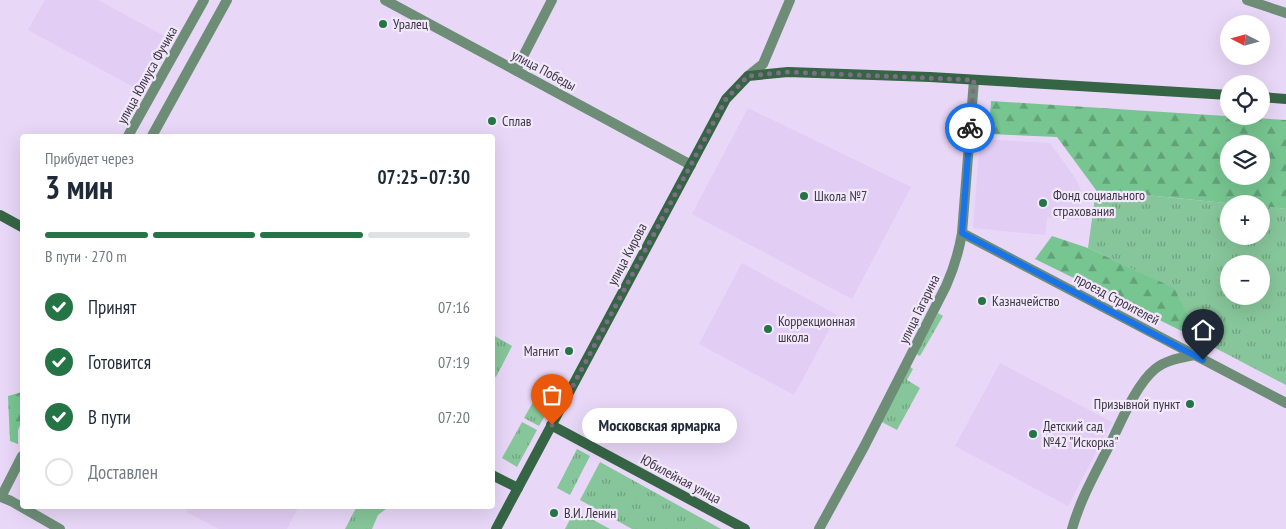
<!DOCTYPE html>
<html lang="ru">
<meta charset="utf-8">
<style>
:root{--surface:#fff;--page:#f2f2f3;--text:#1f2937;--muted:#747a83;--line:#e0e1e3;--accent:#247445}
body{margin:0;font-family:"PT Sans Narrow",sans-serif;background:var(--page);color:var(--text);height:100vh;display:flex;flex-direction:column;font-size:19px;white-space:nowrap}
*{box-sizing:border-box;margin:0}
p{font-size:16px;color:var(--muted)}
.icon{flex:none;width:28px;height:28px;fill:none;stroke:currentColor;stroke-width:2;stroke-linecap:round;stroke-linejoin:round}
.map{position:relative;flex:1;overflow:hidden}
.panel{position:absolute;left:20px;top:134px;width:475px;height:375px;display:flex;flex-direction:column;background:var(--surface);border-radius:5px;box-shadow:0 5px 20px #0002}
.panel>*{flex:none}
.needle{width:32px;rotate:276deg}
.controls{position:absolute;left:1220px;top:15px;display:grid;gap:10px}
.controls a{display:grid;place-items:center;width:50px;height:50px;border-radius:50%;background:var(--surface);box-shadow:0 5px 20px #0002;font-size:25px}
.pin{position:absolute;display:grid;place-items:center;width:42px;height:42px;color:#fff;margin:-51px -21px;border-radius:50% 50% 50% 0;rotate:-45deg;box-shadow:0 0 5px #0007}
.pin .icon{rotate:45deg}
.courier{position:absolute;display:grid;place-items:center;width:50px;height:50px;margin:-25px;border:4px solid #1a73e8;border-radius:50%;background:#fff;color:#222;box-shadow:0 1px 6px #0007}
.bubble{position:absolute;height:35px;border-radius:18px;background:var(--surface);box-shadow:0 5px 20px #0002;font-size:16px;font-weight:600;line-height:35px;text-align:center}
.headline em{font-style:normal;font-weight:600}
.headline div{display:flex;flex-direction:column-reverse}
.headline{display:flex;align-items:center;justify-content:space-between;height:85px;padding:0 25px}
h1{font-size:32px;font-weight:600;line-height:38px}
.bar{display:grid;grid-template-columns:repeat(4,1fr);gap:8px 5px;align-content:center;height:60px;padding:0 25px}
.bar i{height:6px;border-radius:4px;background:var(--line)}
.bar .current{background:var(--accent)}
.bar p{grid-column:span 4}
ol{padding:0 25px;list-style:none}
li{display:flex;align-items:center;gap:15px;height:55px}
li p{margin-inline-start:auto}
li .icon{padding:5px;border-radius:50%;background:var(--accent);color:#fff;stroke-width:4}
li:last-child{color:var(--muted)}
li i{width:28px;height:28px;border:2px solid var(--line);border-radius:50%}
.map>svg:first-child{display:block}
.built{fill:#e2cdf4}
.grass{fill:url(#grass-tufts);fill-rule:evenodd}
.forest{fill:url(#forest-firs);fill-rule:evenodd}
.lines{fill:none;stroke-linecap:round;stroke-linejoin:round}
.street{stroke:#6d8d76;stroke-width:10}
.secondary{stroke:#356545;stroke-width:10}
.done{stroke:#7a6f83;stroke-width:5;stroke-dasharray:0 9}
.route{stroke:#1a73e8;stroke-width:6}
.poi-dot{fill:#247445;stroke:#f2e8fb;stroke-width:2}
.labels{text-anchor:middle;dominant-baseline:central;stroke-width:4.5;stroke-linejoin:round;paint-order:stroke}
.poi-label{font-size:14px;fill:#3e3744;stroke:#f2e8fb;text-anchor:start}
.street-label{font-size:14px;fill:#3e3744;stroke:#f2e8fb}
</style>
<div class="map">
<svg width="1286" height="529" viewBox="0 0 1286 529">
<defs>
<pattern id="grass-tufts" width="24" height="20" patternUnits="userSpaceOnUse" patternTransform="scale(1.25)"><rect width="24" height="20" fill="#87c69a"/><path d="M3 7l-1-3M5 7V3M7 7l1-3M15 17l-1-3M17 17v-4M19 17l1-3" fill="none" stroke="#70a27f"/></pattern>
<pattern id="forest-firs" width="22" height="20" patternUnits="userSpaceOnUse" patternTransform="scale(1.25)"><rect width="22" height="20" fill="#77c691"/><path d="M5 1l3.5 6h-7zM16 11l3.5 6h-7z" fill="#63a278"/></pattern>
</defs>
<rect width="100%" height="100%" fill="#e8d7f7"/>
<g class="built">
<polygon points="45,0 98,0 168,38 139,90 28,30"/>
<polygon points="748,108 911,187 852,299 692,214"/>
<polygon points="980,139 1050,143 1076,179 1082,193 1079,220 1047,217 1045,235 973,228"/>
<polygon points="742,263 837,315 794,395 699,344"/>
<polygon points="1000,363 1112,422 1068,506 955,446"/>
<polygon points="188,506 299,506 287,529 219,529 186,512"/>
</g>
<g class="grass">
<path d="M1096,190L1235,204H1229V236H1261V206L1286,209V385L1200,340L1192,323L1173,288L1088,248ZM1229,264H1261V296H1229Z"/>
<polygon points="938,313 943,316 920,356 916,354"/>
<polygon points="493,335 512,346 496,377 493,375"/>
<polygon points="909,366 913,369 907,380 920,388 897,430 880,421"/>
<polygon points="538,393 553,402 539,426 524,418"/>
<polygon points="522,422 537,430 517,467 502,458"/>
<polygon points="577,449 590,456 570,495 557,488"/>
<polygon points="600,462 721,529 632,529 580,500"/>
<polygon points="357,506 390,506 378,515 372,529 345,529"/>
<polygon points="575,510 610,529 565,529"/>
</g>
<g class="forest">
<path d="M991,101L1286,120V209L1261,206V204H1235L1096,190L1057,137L989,134ZM1229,144H1261V176H1229Z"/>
<polygon points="1052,236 1088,248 1174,288 1192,323 1200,340 1035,259"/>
<polygon points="22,392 22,421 18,430 18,444 10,441 8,396"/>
</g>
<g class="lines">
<g class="street">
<polyline points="385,0 691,165"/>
<polyline points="1247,0 1286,13"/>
<polyline points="516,70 552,0"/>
<polyline points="748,76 763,64 790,0"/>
<polyline points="128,136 204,0"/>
<polyline points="152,136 227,0"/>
<polyline points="962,233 1286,403"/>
<polyline points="22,456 1,497 11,501 60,529"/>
<path d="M819,529L864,447L946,286C954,268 959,251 962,233L974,80"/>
<path d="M1072,529C1081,497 1098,468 1113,438C1123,417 1137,384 1155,369C1166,360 1180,358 1194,355"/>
</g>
<g class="secondary">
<polyline points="1261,97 1286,99"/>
<polyline points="0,215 22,227"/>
<polyline points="551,425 745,529"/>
<polyline points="492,475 518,488"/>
<polyline points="496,529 726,99 748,76 788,72 930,77 1229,95"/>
</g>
</g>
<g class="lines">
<polyline class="done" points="552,425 726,99 748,76 788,72 974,80 970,128"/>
<polyline class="route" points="970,128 962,233 1203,360"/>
</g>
<g class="poi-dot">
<circle cx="383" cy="24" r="5"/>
<circle cx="492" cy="121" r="5"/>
<circle cx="804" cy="196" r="5"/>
<circle cx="1043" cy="203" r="5"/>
<circle cx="982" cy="301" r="5"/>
<circle cx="768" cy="329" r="5"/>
<circle cx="569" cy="351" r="5"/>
<circle cx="1190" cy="404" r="5"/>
<circle cx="1033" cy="434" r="5"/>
<circle cx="554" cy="513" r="5"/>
</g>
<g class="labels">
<g class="poi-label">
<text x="393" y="24">Уралец</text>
<text x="502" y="121">Сплав</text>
<text x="1053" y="195">Фонд социального<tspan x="1053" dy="16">страхования</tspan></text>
<text x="814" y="196">Школа №7</text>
<text x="992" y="301">Казначейство</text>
<text x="778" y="321">Коррекционная<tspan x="778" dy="16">школа</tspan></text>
<text x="559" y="351" text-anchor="end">Магнит</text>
<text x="1180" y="404" text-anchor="end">Призывной пункт</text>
<text x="1043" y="426">Детский сад<tspan x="1043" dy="16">№42 "Искорка"</tspan></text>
<text x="564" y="513">В.И. Ленин</text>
</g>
<g class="street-label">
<text transform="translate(544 70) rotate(28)">улица Победы</text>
<text transform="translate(147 75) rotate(-61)">улица Юлиуса Фучика</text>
<text transform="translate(627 254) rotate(-62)">улица Кирова</text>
<text transform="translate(1117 299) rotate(28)">проезд Строителей</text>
<text transform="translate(919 309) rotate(-64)">улица Гагарина</text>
<text transform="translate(681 479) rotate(28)">Юбилейная улица</text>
</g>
</g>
</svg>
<div class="controls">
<a><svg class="needle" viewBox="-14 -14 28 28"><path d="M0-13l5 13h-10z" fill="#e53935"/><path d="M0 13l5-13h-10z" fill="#747a83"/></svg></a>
<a><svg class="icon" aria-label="locate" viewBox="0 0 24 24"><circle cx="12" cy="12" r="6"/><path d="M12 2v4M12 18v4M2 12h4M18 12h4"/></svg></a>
<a><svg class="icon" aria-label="layers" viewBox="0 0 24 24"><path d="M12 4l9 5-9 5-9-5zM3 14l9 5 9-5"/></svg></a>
<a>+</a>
<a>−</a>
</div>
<div class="pin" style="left:552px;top:425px;background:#ea580c"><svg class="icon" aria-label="bag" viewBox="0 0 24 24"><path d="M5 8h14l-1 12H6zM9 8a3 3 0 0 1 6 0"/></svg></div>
<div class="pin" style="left:1203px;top:360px;background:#1f2937"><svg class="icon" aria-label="home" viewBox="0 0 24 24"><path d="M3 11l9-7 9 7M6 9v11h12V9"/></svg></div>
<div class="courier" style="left:970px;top:128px"><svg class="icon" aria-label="bike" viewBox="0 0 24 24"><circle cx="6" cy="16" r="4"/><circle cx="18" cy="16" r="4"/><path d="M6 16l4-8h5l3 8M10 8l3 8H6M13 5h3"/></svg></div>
<div class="bubble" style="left:582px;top:408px;width:155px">Московская ярмарка</div>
<section class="panel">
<div class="headline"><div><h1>3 мин</h1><p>Прибудет через</p></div><em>07:25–07:30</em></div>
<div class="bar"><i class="current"></i><i class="current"></i><i class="current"></i><i></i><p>В пути · 270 m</p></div>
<ol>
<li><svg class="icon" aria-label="check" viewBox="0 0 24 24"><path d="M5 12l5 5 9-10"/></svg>Принят<p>07:16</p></li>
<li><svg class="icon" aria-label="check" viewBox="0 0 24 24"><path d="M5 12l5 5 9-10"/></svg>Готовится<p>07:19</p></li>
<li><svg class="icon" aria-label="check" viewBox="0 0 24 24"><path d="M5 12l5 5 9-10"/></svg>В пути<p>07:20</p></li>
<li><i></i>Доставлен</li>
</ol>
</section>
</div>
